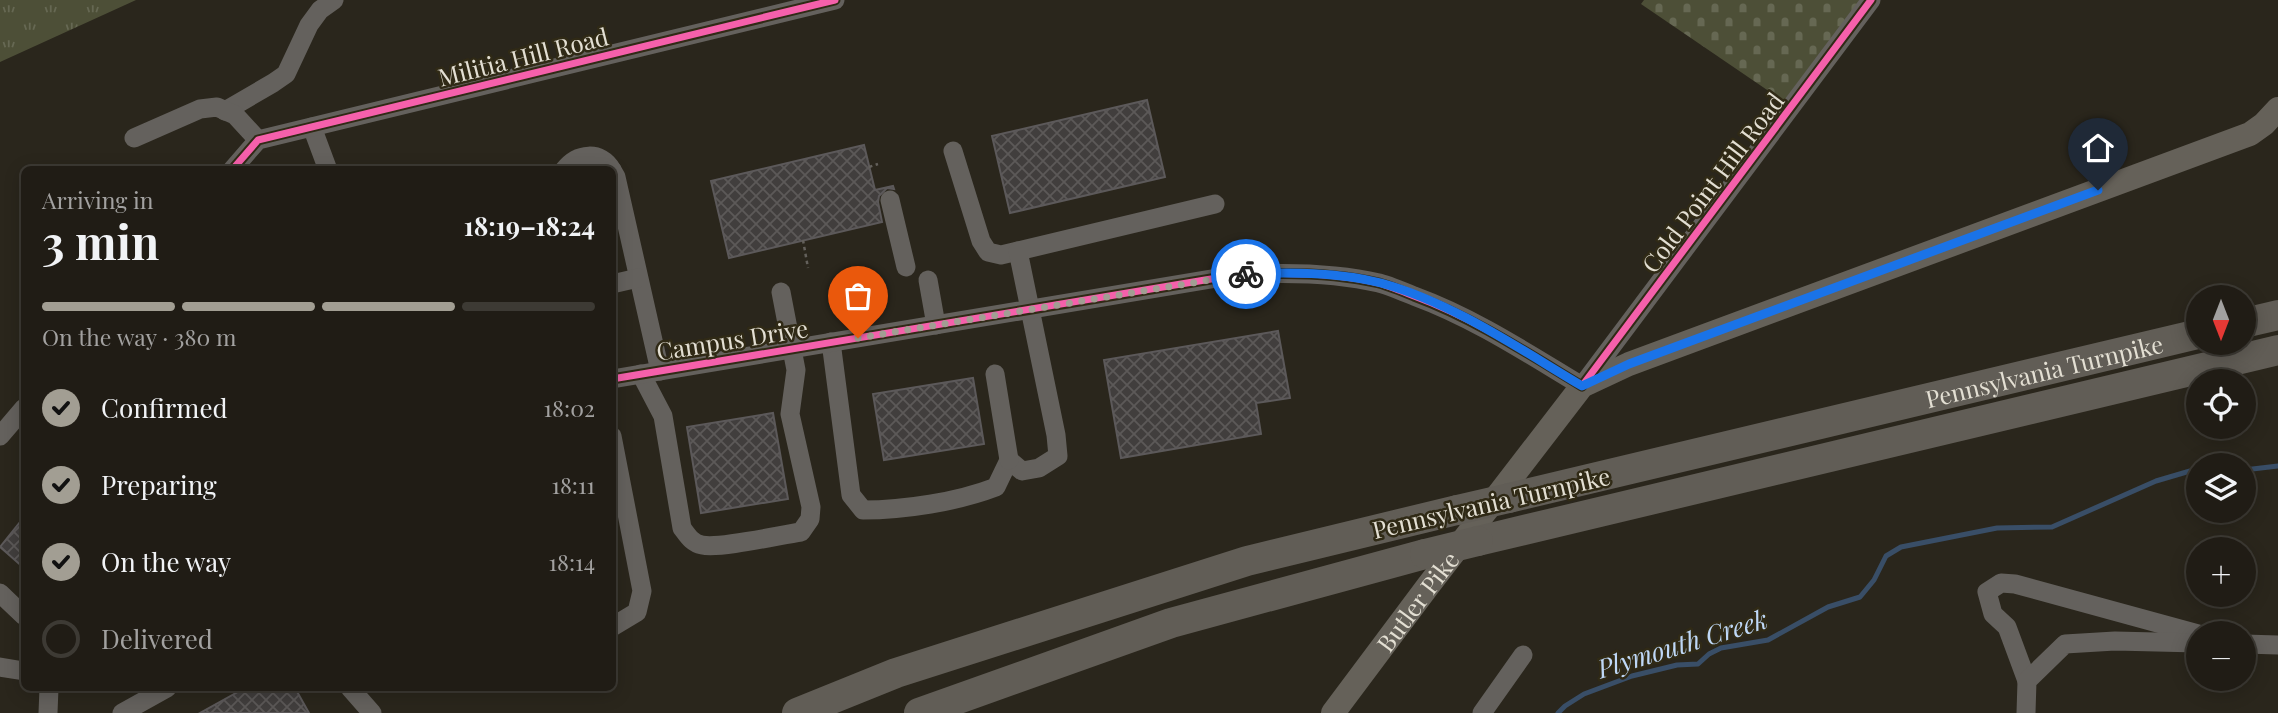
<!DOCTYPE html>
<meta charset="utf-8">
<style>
:root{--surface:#201c15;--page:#28251e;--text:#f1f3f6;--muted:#a2a1a0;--line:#3d3a34;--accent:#a29e93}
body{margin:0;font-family:"Playfair Display",serif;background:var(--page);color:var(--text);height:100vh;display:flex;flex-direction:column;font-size:26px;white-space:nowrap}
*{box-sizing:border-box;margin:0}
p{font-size:23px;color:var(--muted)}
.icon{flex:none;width:38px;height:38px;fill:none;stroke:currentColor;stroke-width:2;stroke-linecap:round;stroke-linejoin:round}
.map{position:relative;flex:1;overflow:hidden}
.sheet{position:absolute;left:21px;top:166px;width:595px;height:525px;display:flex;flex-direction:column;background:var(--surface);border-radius:10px;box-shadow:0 4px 18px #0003,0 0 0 2px var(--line)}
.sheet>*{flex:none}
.needle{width:46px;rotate:180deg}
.buttons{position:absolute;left:2186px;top:285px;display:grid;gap:14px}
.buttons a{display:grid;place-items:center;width:70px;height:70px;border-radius:50%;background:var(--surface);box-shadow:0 4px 18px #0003,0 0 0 2px var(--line);font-size:35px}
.pin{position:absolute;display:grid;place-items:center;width:60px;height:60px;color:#fff;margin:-72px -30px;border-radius:50% 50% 50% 0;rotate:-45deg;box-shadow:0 0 7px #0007}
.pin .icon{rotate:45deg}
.courier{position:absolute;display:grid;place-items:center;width:70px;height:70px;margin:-35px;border:5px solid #1a73e8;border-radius:50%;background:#fff;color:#222;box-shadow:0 2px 9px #0007}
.overview em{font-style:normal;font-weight:700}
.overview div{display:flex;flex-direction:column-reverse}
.overview{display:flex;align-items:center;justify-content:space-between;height:119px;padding:0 21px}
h1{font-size:46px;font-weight:700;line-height:52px}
.bar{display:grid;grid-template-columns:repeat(4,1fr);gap:10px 7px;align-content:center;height:84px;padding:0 21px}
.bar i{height:9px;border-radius:5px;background:var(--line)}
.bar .on{background:var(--accent)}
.bar p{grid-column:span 4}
ol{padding:0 21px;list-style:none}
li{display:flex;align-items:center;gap:21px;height:77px}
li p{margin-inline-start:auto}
li .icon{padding:7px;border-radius:50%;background:var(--accent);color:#111;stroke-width:4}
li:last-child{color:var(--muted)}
li i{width:38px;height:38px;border:4px solid var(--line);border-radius:50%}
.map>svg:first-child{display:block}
.grass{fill:url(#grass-tufts)}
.cemetery{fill:url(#cemetery-stones)}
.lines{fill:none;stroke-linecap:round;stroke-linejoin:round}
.stream{stroke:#394e67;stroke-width:5}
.building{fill:url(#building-cross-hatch);stroke:#5c595a;stroke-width:2}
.path{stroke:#63605b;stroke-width:2.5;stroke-dasharray:3.5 3.5;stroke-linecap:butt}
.minor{stroke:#64615d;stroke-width:19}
.major{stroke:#656159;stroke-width:24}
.highway{stroke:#615d56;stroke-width:30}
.highway-bridge{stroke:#615d56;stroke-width:30}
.cycleway-casing{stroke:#302a16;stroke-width:11}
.cycleway{stroke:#f560ab;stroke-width:7}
.done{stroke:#a29e93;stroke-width:7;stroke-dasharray:0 12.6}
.route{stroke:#1a73e8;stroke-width:9}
.labels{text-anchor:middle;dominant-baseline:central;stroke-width:5;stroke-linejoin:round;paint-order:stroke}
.street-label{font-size:24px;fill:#e3dfd3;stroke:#302a16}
.water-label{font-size:26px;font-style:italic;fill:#bfd8f7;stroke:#302a16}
</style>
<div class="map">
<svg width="2278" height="713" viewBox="0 0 2278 713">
<defs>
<pattern id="grass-tufts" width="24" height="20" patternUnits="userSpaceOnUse" patternTransform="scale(1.75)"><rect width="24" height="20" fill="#4d4f37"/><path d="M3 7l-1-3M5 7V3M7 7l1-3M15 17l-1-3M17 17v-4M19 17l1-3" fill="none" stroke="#666853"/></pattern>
<pattern id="cemetery-stones" width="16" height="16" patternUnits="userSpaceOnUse" patternTransform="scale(1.75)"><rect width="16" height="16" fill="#4d4f37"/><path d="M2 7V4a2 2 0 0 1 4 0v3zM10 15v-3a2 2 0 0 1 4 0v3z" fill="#666853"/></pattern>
<pattern id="building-cross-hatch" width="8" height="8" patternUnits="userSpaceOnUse" patternTransform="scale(1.75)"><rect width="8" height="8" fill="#413e3d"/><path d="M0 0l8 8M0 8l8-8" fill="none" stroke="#5c5958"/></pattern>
</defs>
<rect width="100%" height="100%" fill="#2a261c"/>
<polygon class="grass" points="0,0 136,0 0,62"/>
<polygon class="cemetery" points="1644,0 1872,0 1792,107 1641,4"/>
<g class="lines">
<g class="stream">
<polyline points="2244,470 2278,466"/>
<polyline points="1558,713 1565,706 1584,694 1632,676 1677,665 1698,664 1709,654 1721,648 1768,640 1828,607 1860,597 1874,580 1886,556 1901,547 1997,528 2052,527 2156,481 2190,471 2198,471"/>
</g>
</g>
<g class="building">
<polygon points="1147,100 1165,177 1010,213 992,136"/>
<polygon points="864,145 875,190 893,186 894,189 887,188 879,196 878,202 882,222 729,258 711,181"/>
<polygon points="1278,331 1290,398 1256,403 1261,434 1121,458 1104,360"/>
<polygon points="973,378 984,444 884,460 873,394"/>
<polygon points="773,413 788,499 701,513 687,427"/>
<polygon points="24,517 24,568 0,547"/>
<polygon points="245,688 295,688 309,713 200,713"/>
</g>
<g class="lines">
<g class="path">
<polyline points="869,167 878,164"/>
<polyline points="803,240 808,268"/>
</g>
<g class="minor">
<polyline points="225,111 273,83 286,74 309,25 320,10 334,0"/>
<polyline points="312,127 328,170"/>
<polyline points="134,138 200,109 217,107 235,115 258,140"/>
<polyline points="953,151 981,241 988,252 1001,255 1018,251"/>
<polyline points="232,170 258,140 835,0"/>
<path d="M564,170C577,153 601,150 612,170"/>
<polyline points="612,170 616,177 660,371"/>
<polyline points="890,200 906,267"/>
<polyline points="928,280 936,325"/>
<polyline points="612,284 638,278"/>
<path d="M831,342L851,495L863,510C904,510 957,502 996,487L1009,460L1022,471L1039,468L1058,456L1056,435L1018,251L1215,204"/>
<path d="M641,374L663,416L682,528C688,536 692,543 702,545C720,549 780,535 801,532L810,519L811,507L790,414L796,370L781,292"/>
<polyline points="995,374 1009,460"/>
<path d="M612,379L1235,275C1283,272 1332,272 1379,283C1390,286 1402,291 1414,296C1474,318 1527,353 1582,386L1871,0"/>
<polyline points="0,436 24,408"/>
<polyline points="612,436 642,591 637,612 612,627"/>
<polyline points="0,593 24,616"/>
<polyline points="2244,644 2278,645"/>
<polyline points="0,667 24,671"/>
<polyline points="2027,681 2007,627 1993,614 1987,592 2001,583 2015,584 2198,634"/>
<polyline points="350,688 372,713"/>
<polyline points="48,713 49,688"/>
<polyline points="122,713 167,688"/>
<polyline points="1482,713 1523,655"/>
<polyline points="2026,713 2027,681 2065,644 2115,641 2198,643"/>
</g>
<path class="major" id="s1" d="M1333,713L1428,586L1582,386L1629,364L2250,134L2264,124L2278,109"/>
<g class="highway">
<polyline points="2244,323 2278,315"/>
<path id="s2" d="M1509,498L2198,334"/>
<polyline points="1478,541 2278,350"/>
<polyline points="797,713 896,673 1247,561 1457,510"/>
<polyline points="919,713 1171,623 1425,554"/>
</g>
<g class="highway-bridge">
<polyline points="1457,510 1509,498"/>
<polyline points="1425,554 1478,541"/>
</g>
<g class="cycleway-casing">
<g id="cycleway">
<polyline points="232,170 258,140 835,0"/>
<path d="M612,379L1235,275C1283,272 1332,272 1379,283C1390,286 1402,291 1414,296C1474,318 1527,353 1582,386L1871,0"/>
</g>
</g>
<use href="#cycleway" class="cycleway"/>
</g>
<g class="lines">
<polyline class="done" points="858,338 1246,274"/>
<path class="route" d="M1246,274C1290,272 1338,272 1381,283C1453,303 1518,348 1582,386L1629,364L2098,190"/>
</g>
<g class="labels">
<g class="street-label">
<text transform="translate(523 56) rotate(-14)">Militia Hill Road</text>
<text transform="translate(1712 182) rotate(-53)">Cold Point Hill Road</text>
<text transform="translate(732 339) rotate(-9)">Campus Drive</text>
<text stroke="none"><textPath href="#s2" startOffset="550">Pennsylvania Turnpike</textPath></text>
<text transform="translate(1491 502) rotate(-13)">Pennsylvania Turnpike</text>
<text stroke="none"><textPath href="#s1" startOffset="140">Butler Pike</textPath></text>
</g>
<g class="water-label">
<text transform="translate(1682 643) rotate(-17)">Plymouth Creek</text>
</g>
</g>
</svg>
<div class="buttons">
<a><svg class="needle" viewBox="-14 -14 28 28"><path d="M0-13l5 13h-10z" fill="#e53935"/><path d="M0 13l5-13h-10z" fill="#a2a1a0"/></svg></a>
<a><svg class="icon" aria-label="locate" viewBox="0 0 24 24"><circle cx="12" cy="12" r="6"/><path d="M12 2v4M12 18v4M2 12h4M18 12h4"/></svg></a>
<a><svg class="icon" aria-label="layers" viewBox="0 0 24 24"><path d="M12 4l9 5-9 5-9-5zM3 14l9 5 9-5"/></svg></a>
<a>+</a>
<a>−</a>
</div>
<div class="pin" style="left:858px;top:338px;background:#ea580c"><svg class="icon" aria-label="bag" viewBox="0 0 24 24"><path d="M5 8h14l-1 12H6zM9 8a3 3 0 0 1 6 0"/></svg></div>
<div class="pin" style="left:2098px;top:190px;background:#1f2937"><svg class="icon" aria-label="home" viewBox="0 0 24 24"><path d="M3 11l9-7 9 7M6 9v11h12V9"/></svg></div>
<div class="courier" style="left:1246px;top:274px"><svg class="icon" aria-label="bike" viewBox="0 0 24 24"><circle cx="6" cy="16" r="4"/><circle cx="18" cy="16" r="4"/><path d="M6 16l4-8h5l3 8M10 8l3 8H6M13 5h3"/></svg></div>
<section class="sheet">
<div class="overview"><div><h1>3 min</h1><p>Arriving in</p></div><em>18:19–18:24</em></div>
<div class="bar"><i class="on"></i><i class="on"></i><i class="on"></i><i></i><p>On the way · 380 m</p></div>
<ol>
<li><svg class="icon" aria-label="check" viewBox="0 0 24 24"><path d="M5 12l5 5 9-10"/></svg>Confirmed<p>18:02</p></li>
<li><svg class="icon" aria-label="check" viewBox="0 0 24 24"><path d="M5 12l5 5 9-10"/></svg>Preparing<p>18:11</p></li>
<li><svg class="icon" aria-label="check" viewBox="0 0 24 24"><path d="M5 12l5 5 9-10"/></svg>On the way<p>18:14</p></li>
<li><i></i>Delivered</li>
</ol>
</section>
</div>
